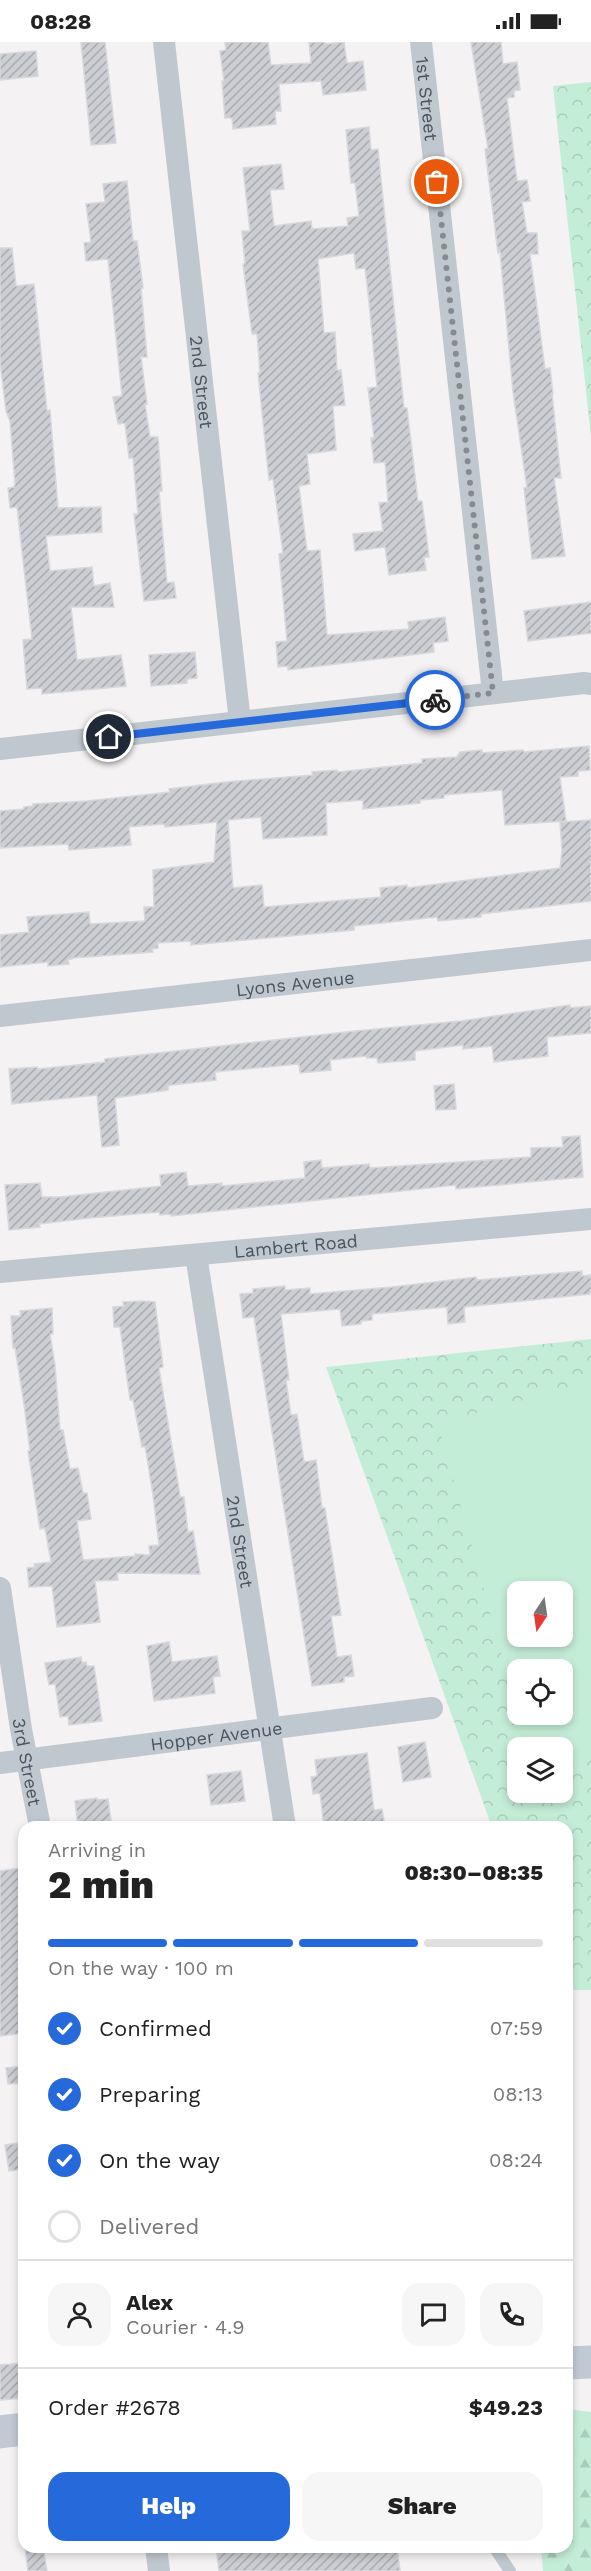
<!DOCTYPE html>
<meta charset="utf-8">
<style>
:root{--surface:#fff;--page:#f6f6f6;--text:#222;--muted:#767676;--line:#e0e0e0;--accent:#2569da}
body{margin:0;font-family:"Work Sans",sans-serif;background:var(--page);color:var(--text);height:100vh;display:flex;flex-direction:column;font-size:22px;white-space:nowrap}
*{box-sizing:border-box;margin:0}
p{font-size:20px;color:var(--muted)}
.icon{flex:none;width:33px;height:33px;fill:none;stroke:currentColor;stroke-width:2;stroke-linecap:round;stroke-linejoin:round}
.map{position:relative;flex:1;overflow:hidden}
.side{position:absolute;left:18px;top:1779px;width:555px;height:732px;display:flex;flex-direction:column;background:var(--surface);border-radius:18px;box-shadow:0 3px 9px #0003}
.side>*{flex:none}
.needle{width:39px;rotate:193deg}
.fabs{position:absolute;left:507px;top:1539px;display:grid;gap:12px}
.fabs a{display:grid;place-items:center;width:66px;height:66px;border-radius:12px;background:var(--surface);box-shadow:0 3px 9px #0003;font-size:30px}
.pin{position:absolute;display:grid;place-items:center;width:51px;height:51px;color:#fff;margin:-26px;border:3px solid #fff;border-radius:50%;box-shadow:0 2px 6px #0007}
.courier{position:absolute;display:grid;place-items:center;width:60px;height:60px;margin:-30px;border:4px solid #2569da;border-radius:50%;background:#fff;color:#222;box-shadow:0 2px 8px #0007}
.overview em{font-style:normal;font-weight:800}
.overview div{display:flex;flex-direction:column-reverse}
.overview{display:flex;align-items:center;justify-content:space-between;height:102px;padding:0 30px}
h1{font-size:39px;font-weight:800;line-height:45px}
.bar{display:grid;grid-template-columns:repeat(4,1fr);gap:9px 6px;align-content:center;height:72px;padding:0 30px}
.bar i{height:8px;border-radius:4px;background:var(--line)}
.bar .selected{background:var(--accent)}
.bar p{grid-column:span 4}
.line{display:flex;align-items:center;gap:15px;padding:0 30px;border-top:2px solid var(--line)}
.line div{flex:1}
.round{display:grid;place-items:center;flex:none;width:63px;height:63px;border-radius:18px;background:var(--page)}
ol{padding:0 30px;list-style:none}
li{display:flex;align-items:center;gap:18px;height:66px}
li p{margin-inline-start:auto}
li .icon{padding:6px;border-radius:50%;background:var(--accent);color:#fff;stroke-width:4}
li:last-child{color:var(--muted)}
li i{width:33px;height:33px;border:3px solid var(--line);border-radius:50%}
.action{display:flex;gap:12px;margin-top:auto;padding:12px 30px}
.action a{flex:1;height:69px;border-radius:18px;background:var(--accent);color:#fff;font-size:24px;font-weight:800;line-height:69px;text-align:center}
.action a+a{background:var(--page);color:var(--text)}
.status{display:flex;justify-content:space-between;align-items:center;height:42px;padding:0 30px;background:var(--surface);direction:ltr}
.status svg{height:16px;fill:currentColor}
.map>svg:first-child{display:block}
.forest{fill:url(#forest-firs)}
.park{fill:url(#park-crowns);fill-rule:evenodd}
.pitch{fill:#c4edd7;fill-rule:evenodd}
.building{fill:url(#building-hatch);stroke:#d6d8dc;stroke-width:1.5}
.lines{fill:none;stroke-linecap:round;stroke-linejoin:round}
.service{stroke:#c0c8cf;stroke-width:12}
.minor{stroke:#c0c8cf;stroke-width:22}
.secondary{stroke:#c1c9d4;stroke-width:33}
.done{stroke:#868b92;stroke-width:6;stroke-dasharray:0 10.8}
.route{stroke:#2569da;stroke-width:8}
.labels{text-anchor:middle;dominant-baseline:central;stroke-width:4.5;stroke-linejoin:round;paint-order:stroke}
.street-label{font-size:18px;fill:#4a545e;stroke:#fff}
</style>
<div class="status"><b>08:28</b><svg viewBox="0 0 49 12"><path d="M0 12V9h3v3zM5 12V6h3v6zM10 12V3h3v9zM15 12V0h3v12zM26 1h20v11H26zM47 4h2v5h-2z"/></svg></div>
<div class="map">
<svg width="591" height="2529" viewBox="0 0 591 2529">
<defs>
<pattern id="forest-firs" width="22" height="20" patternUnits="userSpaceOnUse" patternTransform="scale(1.5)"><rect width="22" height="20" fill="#c4edd7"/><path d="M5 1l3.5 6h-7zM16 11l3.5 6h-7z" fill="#aacdbb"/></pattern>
<pattern id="park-crowns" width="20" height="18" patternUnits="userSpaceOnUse" patternTransform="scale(1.5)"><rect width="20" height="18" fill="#c4edd7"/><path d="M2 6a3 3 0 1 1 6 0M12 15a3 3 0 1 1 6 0" fill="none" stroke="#aacdbb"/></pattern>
<pattern id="building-hatch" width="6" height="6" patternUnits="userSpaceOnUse" patternTransform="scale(1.5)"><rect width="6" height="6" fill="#ccced4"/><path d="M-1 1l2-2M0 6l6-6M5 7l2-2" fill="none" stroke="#a8aaaf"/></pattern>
</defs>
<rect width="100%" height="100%" fill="#f4f2f2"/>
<polygon class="forest" points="567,2367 591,2370 591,2529 543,2529 541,2505 567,2505"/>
<g class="park">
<polygon points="591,40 591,395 553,44"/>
<path d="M591,1297V1948H567V1785H492L326,1325ZM518,1550H562V1594H518ZM518,1628H562V1672H518ZM518,1706H562V1750H518Z"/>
</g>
<path class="pitch" d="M591,1339V1716L563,1724L562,1706L528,1705L519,1673L562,1672V1628H518L517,1667L438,1382ZM518,1550H562V1594H518Z"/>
<g class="building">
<polygon points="81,0 105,0 116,101 91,103"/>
<polygon points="225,0 268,0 271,23 311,21 309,0 325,0 325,2 344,0 347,21 363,19 366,48 323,53 321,39 279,42 281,69 275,69 276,82 233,87 232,76 225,76 222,39 224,39 220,9 226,8"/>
<polygon points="471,0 501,0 503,22 517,20 520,48 514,49 514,55 507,56 517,139 527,138 530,159 522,160 527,191 537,191 538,212 530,212 545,327 550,326 553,352 552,352 561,436 554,436 565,514 532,517 524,446 527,446 513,350 500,210 498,211 485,107 488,107"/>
<polygon points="36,9 38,34 0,38 0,12"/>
<polygon points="369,85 371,108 378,107 404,366 407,366 418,459 422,459 429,515 424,515 426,528 389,533 385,505 355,509 353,492 383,489 379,461 388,460 385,420 374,421 371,396 374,396 368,346 377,345 369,260 365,226 356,227 354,211 318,217 324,291 335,290 337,328 341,328 345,363 333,364 336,408 307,412 310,442 299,444 307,509 320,508 327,593 409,587 408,580 445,575 448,599 433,601 434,610 288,628 288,624 278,625 276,600 287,599 280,523 279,512 283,511 273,437 269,438 258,331 260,331 257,292 252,292 243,222 245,222 242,189 250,189 243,126 281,122 284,147 270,148 274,184 311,179 312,187 348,184 347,176 359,174 355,141 351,141 346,88"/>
<polygon points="127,139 133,199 137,199 143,246 141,246 147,315 141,315 147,362 145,362 150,395 158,395 162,449 159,449 167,541 174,540 176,556 144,559 134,472 138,472 133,416 129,416 125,381 118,382 113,355 122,354 108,217 86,219 84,201 91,200 86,162 105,160 103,142"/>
<polygon points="0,206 12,206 16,244 34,242 47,369 50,368 58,466 101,465 102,490 46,494 50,529 92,525 94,544 110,541 114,565 71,565 77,618 121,613 126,644 42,652 42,646 27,647 23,598 32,597 17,465 10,466 8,446 14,445 15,442 10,379 6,369 0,320"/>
<polygon points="591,560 591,591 528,599 524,569"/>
<polygon points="195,610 197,636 187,637 187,641 151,644 149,613"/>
<polygon points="589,704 590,728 578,729 578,734 560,735 566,779 505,783 502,748 444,753 444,756 420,758 420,761 363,767 363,758 326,761 327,793 263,797 261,775 228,778 233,846 262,843 264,865 381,855 380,846 407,843 407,846 560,826 562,809 560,780 591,778 591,859 481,872 481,875 438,879 437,875 354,884 354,888 191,903 191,899 158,901 158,906 152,907 153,910 74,916 68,918 69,922 48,924 48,920 0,925 0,893 29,890 27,875 89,870 90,882 145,879 144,865 154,865 153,828 214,820 217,780 165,785 164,782 129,785 131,803 69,808 68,802 0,806 0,769 24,767 24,765 33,764 33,762 87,759 170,750 169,747 226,740 313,733 312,730 337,728 338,730 422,721 422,717 457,715 460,710 482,708 482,711 523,708 524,710"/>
<polygon points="570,963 570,966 591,964 591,991 547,995 548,1014 494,1020 492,1004 463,1007 463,1003 415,1009 415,1018 378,1021 377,1016 367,1016 366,1014 330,1018 331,1028 300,1031 299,1022 215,1030 216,1038 172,1043 168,1044 168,1048 115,1056 119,1103 102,1105 97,1053 12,1062 9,1027 37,1025 38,1027 105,1020 105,1017 355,989 461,979"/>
<polygon points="454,1042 456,1067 436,1068 434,1044"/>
<polygon points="580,1094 583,1135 456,1147 456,1143 171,1174 170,1172 160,1173 159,1170 90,1176 39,1182 40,1185 9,1188 5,1143 40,1141 42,1155 60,1155 161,1144 160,1133 186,1130 188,1144 222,1141 222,1144 305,1136 304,1120 321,1118 322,1126 369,1122 370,1126 531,1115 531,1106 563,1105 562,1095"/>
<polygon points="582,1229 582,1234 591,1233 591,1252 464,1265 465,1280 448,1282 447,1265 372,1272 372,1278 361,1279 361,1282 342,1284 340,1267 281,1272 289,1338 286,1338 291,1373 297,1372 304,1420 316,1418 322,1466 325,1466 341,1573 331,1574 337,1615 351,1613 354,1634 344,1635 344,1640 312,1644 254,1275 243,1276 240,1252 253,1251 253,1247 285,1244 285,1248 310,1246 310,1252 392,1245 476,1235 477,1238"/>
<polygon points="142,1259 155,1260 163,1325 159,1326 179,1447 180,1455 184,1455 188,1490 193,1489 200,1532 117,1531 118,1538 95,1539 100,1580 57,1585 52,1544 29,1545 27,1526 35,1525 34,1522 51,1520 45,1486 40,1487 28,1409 30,1409 24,1362 15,1306 13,1306 11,1274 21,1274 20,1269 52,1266 53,1292 50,1292 55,1323 60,1388 63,1388 70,1427 78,1426 83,1451 87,1451 91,1477 77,1479 83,1518 135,1514 135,1512 150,1513 149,1504 159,1503 153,1453 145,1404 142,1405 133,1358 130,1358 120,1285 114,1285 113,1265 124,1264 123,1260"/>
<polygon points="169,1600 172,1620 217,1614 220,1634 213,1635 215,1651 154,1659 147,1604"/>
<polygon points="81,1615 82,1621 86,1620 87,1624 94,1624 102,1679 69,1683 68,1674 60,1675 55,1642 49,1643 45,1621"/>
<polygon points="425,1700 431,1735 403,1740 398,1705"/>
<polygon points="367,1711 374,1768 382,1767 385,1784 324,1785 320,1751 313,1752 311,1735 317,1734 315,1718"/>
<polygon points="241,1729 245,1759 211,1763 207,1733"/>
<polygon points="97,1756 97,1758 108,1757 112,1785 78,1785 75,1759"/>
<polygon points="20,1826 24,1866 24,1991 0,1994 0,1829"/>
<polygon points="24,2024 24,2041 8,2042 6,2026"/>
<polygon points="24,2100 24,2127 9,2129 5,2103"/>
<polygon points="24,2321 24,2356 0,2358 0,2323"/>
<polygon points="25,2505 43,2505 47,2529 28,2529"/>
<polygon points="216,2505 397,2505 400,2529 219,2529"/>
</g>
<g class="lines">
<polyline class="service" points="494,2505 510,2529"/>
<g class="minor">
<path id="s1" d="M164,0L240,680"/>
<path id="s2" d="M421,0L493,651"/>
<polyline points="0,707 584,641 591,642"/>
<path id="s3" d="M0,974L591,908"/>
<path id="s4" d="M196,1213L285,1785"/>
<path id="s5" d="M0,1230L591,1177"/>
<path id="s6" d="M0,1546L21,1687L40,1785"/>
<path id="s7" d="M0,1721L432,1666"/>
<polyline points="156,2505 159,2529"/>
</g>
<g class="secondary">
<polyline points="567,2321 591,2320"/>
<polyline points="0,2390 24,2387"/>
</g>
</g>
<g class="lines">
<polyline class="done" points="435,658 493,651 437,140"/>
<polyline class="route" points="109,695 435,658"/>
</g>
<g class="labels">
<g class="street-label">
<text stroke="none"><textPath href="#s2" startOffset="57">1st Street</textPath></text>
<text stroke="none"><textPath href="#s1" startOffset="342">2nd Street</textPath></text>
<text stroke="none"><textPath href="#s3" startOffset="297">Lyons Avenue</textPath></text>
<text stroke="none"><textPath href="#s5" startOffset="297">Lambert Road</textPath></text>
<text stroke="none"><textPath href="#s4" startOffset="290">2nd Street</textPath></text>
<text stroke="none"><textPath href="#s7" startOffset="218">Hopper Avenue</textPath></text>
<text stroke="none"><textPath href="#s6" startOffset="176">3rd Street</textPath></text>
</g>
</g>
</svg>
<div class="fabs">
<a><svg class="needle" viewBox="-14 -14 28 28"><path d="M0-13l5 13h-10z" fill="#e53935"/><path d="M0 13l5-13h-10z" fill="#767676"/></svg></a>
<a><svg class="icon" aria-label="locate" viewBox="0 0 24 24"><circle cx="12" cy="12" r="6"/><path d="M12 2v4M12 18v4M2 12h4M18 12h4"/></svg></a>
<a><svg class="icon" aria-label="layers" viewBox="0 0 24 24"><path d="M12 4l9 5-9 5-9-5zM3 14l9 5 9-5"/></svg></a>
</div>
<div class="pin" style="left:437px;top:140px;background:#ea580c"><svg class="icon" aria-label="bag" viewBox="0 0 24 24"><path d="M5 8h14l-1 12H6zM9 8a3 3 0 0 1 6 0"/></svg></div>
<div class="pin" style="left:109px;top:695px;background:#1f2937"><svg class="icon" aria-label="home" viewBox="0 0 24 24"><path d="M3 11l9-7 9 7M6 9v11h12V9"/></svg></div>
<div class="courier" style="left:435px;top:658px"><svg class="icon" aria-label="bike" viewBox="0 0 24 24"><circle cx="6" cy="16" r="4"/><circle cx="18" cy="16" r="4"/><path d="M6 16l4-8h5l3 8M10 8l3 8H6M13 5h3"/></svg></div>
<section class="side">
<div class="overview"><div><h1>2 min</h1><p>Arriving in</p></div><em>08:30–08:35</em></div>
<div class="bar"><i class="selected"></i><i class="selected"></i><i class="selected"></i><i></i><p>On the way · 100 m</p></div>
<ol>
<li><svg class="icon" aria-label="check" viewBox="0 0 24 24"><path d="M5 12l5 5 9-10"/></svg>Confirmed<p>07:59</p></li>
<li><svg class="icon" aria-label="check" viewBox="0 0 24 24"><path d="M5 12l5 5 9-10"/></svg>Preparing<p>08:13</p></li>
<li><svg class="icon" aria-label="check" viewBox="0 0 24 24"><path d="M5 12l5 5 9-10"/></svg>On the way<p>08:24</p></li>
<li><i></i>Delivered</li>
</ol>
<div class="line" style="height:108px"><a class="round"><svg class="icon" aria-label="person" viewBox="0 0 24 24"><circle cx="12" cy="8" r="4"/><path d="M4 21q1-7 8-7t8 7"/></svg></a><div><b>Alex</b><p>Courier · 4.9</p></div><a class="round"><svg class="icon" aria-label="chat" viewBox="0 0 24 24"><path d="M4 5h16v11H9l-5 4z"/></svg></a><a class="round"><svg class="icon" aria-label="phone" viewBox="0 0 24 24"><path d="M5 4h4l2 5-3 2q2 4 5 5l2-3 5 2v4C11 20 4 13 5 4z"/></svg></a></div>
<div class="line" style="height:78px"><div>Order #2678</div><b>$49.23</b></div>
<div class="action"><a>Help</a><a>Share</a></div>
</section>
</div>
